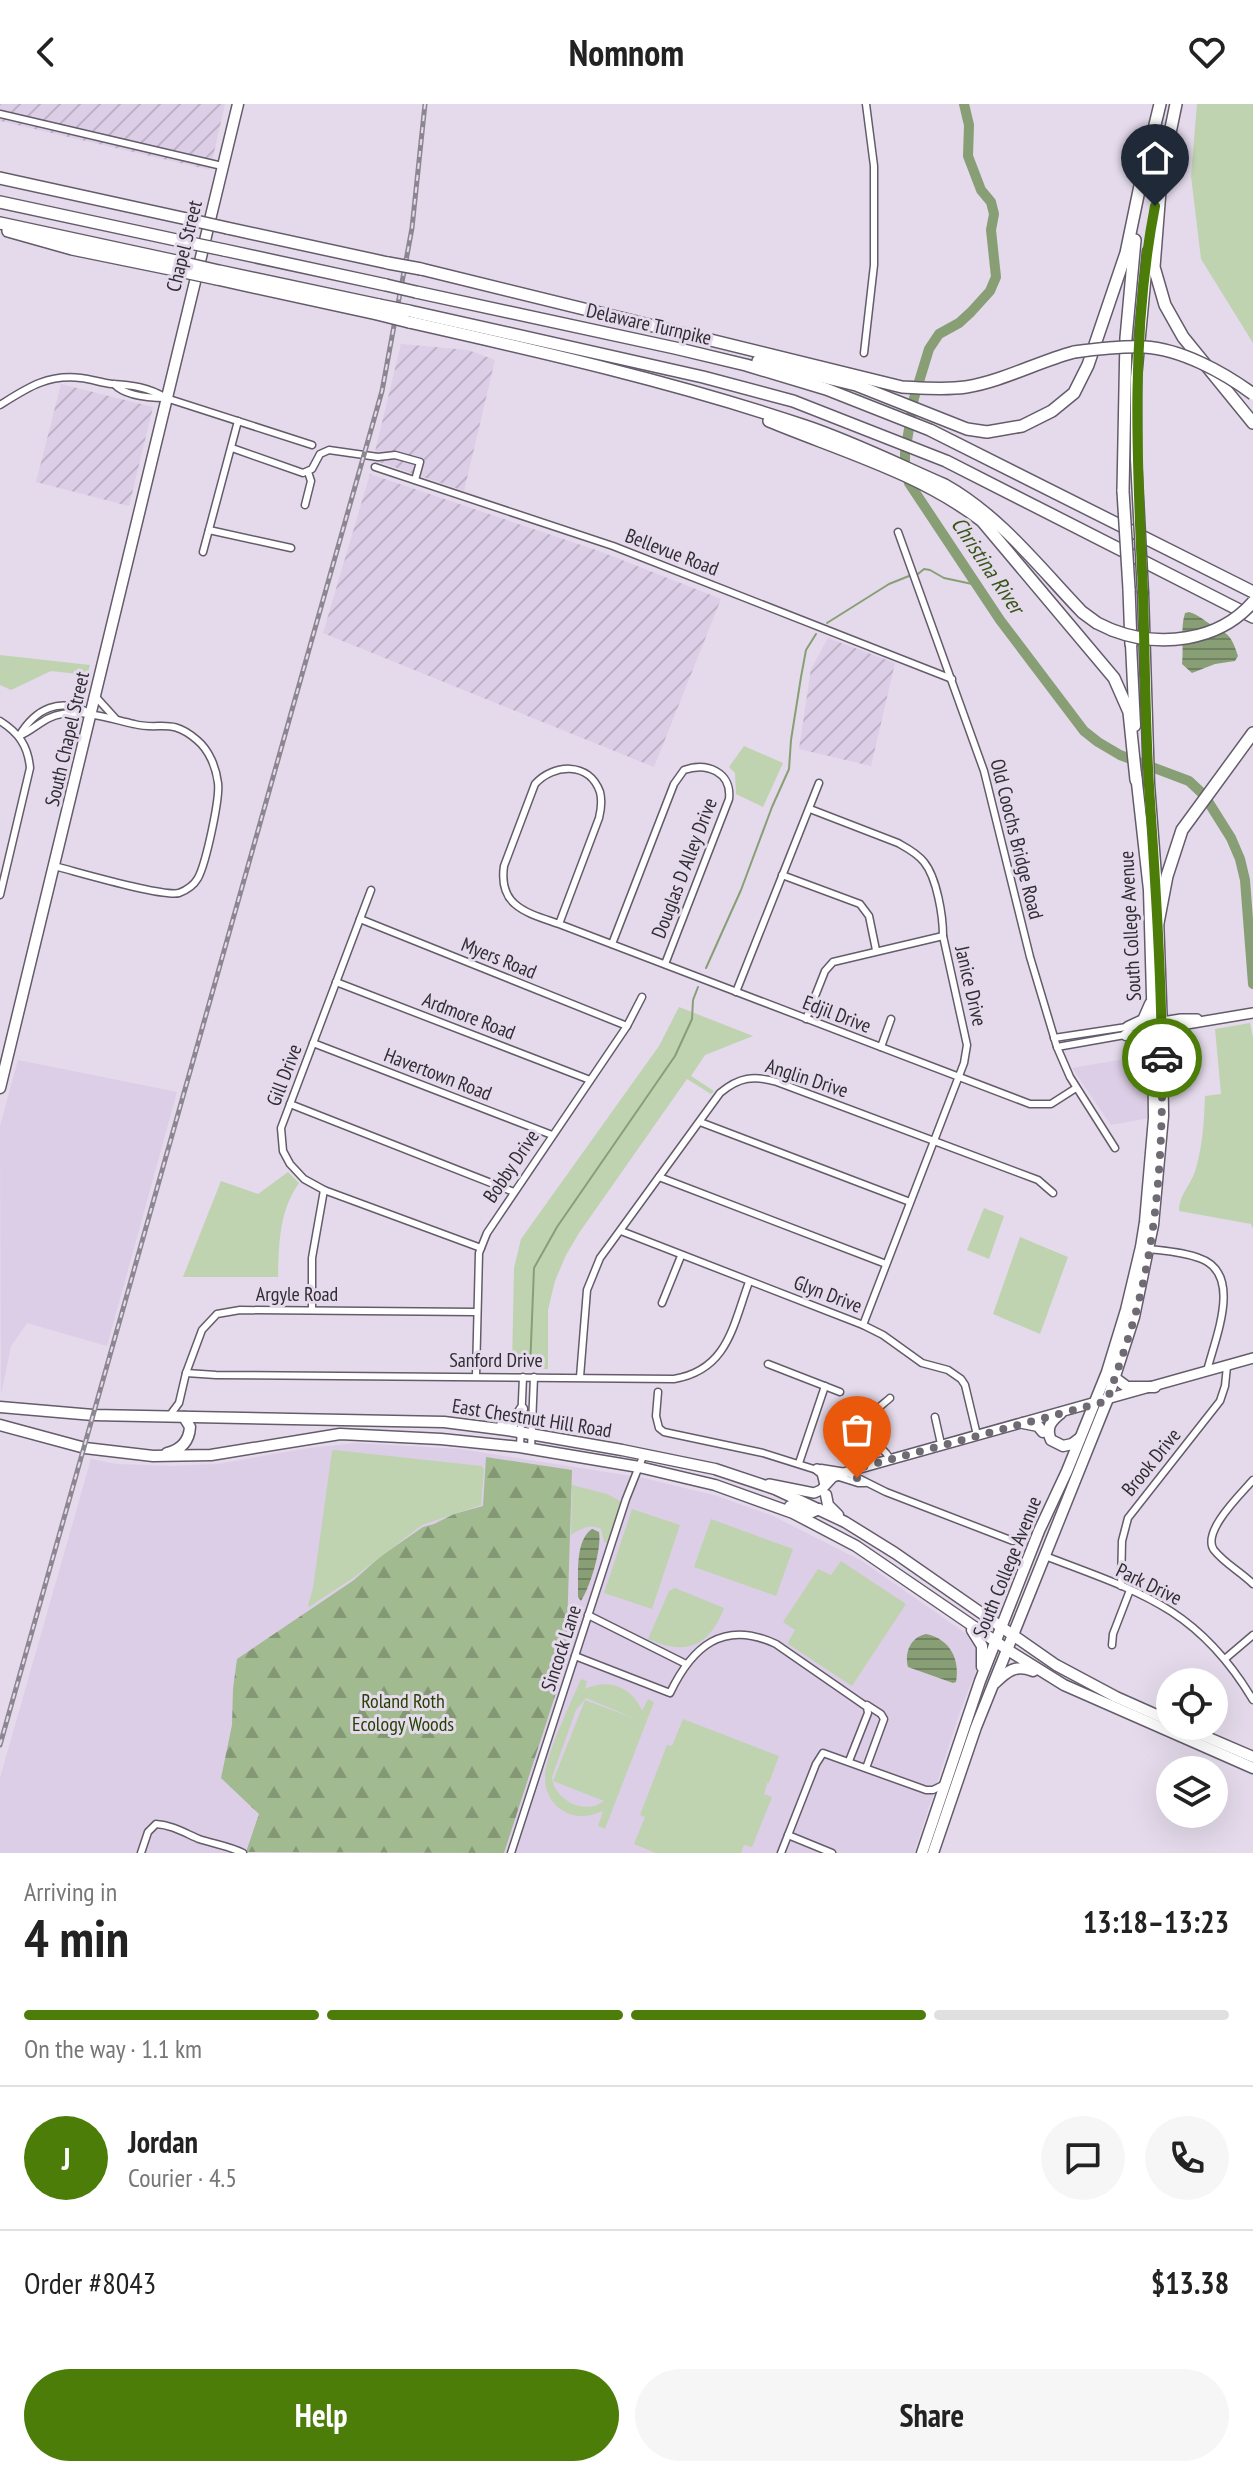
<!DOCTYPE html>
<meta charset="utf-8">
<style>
:root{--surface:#fff;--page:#f6f6f6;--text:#222;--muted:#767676;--line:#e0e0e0;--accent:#4c7d09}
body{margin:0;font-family:"PT Sans Narrow",sans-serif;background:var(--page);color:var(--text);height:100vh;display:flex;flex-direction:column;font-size:30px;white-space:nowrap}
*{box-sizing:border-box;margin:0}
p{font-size:26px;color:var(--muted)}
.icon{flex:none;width:44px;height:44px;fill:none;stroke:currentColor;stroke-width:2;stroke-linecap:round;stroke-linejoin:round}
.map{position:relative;height:1749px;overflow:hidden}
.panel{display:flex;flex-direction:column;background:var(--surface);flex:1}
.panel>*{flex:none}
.tools{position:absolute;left:1156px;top:1564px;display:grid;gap:16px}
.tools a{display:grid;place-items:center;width:72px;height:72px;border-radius:50%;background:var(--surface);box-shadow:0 8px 32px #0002;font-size:40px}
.pin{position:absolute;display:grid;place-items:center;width:68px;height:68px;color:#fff;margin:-82px -34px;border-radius:50% 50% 50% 0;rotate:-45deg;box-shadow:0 0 8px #0007}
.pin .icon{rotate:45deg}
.courier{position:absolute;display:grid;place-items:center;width:80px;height:80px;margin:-40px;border:6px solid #4c7d09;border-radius:50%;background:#fff;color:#222;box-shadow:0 2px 10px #0007}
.summary em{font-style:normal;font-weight:700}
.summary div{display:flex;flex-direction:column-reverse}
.summary{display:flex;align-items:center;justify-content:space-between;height:136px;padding:0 24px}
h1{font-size:52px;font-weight:700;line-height:60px}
.bar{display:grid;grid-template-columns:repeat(4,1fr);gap:12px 8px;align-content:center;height:96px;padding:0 24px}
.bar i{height:10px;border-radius:6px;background:var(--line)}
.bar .active{background:var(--accent)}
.bar p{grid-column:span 4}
.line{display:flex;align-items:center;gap:20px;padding:0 24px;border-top:2px solid var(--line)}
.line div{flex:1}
.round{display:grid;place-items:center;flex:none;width:84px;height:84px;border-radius:42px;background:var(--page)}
.action{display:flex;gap:16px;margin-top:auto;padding:16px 24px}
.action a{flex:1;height:92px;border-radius:48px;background:var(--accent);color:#fff;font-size:32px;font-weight:700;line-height:92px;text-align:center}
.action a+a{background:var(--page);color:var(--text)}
header{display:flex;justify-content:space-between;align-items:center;height:104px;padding:0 24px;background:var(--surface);font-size:36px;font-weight:700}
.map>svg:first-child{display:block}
.built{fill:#dccee6}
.industrial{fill:url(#industrial-furrows)}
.forest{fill:url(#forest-firs)}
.green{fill:#bfd3b1;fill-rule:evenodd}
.water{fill:url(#water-rules)}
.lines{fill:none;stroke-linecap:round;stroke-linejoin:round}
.stream{stroke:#889f75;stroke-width:2}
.river{stroke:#889f75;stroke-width:10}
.street-casing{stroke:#645c6a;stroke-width:9}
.secondary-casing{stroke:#645c6a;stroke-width:12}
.primary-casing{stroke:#645c6a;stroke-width:13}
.highway-casing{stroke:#645c6a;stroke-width:14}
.street{stroke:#fff;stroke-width:6}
.secondary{stroke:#fff;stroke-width:9}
.primary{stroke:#fff;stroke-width:10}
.highway{stroke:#fff;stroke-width:11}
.rail-casing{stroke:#8c8691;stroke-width:5}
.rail{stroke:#e4daeb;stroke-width:2;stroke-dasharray:6;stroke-linecap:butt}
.primary-bridge-casing{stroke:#645c6a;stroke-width:13;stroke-linecap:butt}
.highway-bridge-casing{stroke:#645c6a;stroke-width:14;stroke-linecap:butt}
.primary-bridge{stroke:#fff;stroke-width:10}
.highway-bridge{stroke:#fff;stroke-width:11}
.done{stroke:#6f6a73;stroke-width:8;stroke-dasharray:0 14.4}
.route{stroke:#4c7d09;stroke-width:10}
.labels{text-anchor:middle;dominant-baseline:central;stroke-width:6;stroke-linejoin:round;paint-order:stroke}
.street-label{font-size:20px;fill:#302d33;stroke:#e4daeb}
.park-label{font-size:20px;fill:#254100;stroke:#e4daeb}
.water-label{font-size:22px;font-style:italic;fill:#385619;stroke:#e4daeb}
</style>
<header><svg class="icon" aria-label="back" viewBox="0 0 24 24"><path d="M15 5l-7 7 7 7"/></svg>Nomnom<svg class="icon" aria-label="heart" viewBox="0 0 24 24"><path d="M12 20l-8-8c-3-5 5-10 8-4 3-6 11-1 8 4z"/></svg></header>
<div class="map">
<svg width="1253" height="1749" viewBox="0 0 1253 1749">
<defs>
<pattern id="industrial-furrows" width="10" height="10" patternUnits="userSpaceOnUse" patternTransform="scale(2)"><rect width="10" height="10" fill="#dccee6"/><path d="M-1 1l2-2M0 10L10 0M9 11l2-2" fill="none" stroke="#bdb1c6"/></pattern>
<pattern id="forest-firs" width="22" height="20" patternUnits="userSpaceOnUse" patternTransform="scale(2)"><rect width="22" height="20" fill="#a2ba8f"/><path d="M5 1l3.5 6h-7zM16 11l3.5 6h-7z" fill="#849875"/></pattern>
<pattern id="water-rules" width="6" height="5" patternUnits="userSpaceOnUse" patternTransform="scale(2)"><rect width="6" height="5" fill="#889f75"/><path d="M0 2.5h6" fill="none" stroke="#708261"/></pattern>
</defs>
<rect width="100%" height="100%" fill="#e4daeb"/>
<g class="built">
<polygon points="1143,952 1149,1014 1111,1021 1072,964"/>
<polygon points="18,956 177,988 107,1242 27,1219 11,1242 1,1290 0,1022"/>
<polygon points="356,1339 460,1345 644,1374 717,1392 773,1412 862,1457 968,1531 978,1544 979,1559 960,1608 914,1749 0,1749 0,1674 91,1355 117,1360 173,1362 217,1360 309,1344"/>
</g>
<g class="industrial">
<polygon points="0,0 225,0 210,66 0,17"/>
<polygon points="401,240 468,246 495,256 464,387 373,356"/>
<polygon points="61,280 153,303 129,402 36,378"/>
<polygon points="370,370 599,447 721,495 654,663 323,529"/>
<polygon points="828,534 895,559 871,662 799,645 811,565"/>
</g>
<polygon class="forest" points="486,1353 572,1366 566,1558 504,1749 246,1748 259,1710 221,1674 232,1621 233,1585 237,1555 354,1476 381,1452 423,1423 434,1420 454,1410 483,1402"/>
<g class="green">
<polygon points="1197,0 1253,0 1253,239 1201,155 1191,72"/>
<polygon points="0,551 90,561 87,571 51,567 11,586 0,581"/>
<polygon points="744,642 783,659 763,703 736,690 735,669 729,663"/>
<polygon points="679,903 753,932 705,951 691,972 714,987 711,990 687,975 579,1129 566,1151 555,1177 548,1206 548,1265 512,1265 514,1164 521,1135 659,942"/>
<path d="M1250,919L1253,933V1125L1251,1120L1179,1107C1179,1090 1192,1080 1196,1064C1203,1040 1204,1017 1205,992L1221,990L1215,925Z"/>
<path d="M288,1068L299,1079C279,1107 279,1140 278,1173H183L221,1077L258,1090Z"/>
<polygon points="984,1104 1004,1112 989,1155 967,1146"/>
<polygon points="1020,1133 1068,1153 1040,1230 993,1210"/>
<polygon points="334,1346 482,1362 484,1366 481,1401 422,1421 353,1474 309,1503 308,1501 313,1484 332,1347"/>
<path d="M572,1381L607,1390L620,1397V1404L608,1439L604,1438L601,1425C590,1419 581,1425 571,1431Z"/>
<polygon points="632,1405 680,1421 652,1505 604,1489"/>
<polygon points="711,1415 793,1445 776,1492 694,1463"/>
<polygon points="841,1457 906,1500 852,1582 788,1540 788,1538 795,1526 783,1518 818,1465 831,1471"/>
<path d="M675,1484L724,1504C709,1543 686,1552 648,1535L669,1487Z"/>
<path d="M581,1575L587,1577L585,1585C609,1574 632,1583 642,1607L648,1595L654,1598L605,1725L598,1722L603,1707C589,1713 575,1715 562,1706C551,1699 545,1687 545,1674C544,1654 572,1596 581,1575ZM586,1594L636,1615L585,1596L553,1677L604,1697C585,1712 554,1696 552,1673L576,1606Z"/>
<polygon points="683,1615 779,1652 769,1679 767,1679 764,1690 772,1693 752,1743 744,1741 741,1749 656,1749 634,1740 645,1713 640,1711 667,1641 672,1642"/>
</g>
<g class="water">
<path d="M1189,508C1199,511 1205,517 1213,522C1230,530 1232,534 1238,552L1235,557L1215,560L1192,569L1182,560C1184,543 1180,525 1185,509Z"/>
<path d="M592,1425L599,1428C602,1445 590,1483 581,1497L578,1493C579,1473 574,1437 592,1425Z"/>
<path d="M926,1530C950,1535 960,1555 956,1578L953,1579L908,1563C904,1548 911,1533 926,1530Z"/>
</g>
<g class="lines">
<g class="stream">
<polyline points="918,470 924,465 930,466 944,474 977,481"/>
<polyline points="827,519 889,480 909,472"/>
<polyline points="706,864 741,786 772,703 789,665 791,636 801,573 806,546 816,530"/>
<polyline points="530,1265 534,1164 557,1123 675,952 692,915 693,896 698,883"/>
</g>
<polyline class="river" points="964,0 969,21 968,52 981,86 991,98 994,110 991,126 996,173 990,187 971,208 959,219 939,230 929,245 914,294 905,349 905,362 909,379 1000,516 1084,627 1098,638 1120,651 1189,677 1204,691 1231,734 1240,755 1245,776 1253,880"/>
<g class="street-casing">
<g id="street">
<polyline points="0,10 222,62"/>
<polyline points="864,249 874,161 874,62 866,0"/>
<path d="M114,280C125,292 150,294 166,294"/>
<path d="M0,301C27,284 47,270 81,274C91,275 102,279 112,280C131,281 148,283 166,294L312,341"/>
<polyline points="232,344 303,369 312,365 320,350 329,346 378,353 395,351 420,358 415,376"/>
<polyline points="375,363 613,442 952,575"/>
<polyline points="305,401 311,377 308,368"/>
<polyline points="209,426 291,444"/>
<polyline points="898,428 984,667 1030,853 1057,943 1070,973 1115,1044"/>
<polyline points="203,448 238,317"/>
<polyline points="96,593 115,614"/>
<path d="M0,617C19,629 28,642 30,664L0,791"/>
<path d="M19,632C34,626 45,612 62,610C85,606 111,615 134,620C161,627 170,613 197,636C209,646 216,663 218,679C220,695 206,759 198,774C194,781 187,786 179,789C161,793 78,768 54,762"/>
<path d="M19,632C36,604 60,593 89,609"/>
<path d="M810,705L898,739C907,744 917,749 924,758C937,774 943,812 943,832L967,941L964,959L863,1221"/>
<polyline points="782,771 860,800 869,812 876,846"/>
<polyline points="371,786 281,1024 283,1047 290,1060 304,1075 324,1086 481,1144"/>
<polyline points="360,815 627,922"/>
<path d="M559,820C528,809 498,803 504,762L535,680C553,660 589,657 600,688C602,696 601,706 599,714L559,820L1030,1000H1051L1076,984"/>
<path d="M612,840L674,680L684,666C707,658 732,668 729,695L665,860"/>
<polyline points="336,878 590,976"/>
<polyline points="736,888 819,679"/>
<polyline points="806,915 825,867 833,858 943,832"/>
<polyline points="1054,934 1153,919"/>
<polyline points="313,939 552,1031"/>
<polyline points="881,943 891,915"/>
<polyline points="1057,943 1153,926"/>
<polyline points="290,1000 514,1088"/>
<polyline points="700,1018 910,1098"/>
<polyline points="659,1073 886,1160"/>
<polyline points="621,1127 863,1221 883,1231 922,1259 948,1266 961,1275 965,1281 977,1331"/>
<path d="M1149,1145C1165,1147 1183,1148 1199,1154C1244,1169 1215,1234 1207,1267"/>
<polyline points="662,1199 681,1152"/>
<polyline points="312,1206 312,1154 324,1086"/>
<polyline points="768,1260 840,1288"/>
<path d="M186,1269L216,1271L674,1275C728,1266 733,1221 749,1178"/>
<polyline points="476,1272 479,1149 487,1129 627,922 642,893"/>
<path d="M580,1273L587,1186L600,1154L720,989C739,973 754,971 777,978L1038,1076L1053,1089"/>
<polyline points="658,1288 656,1312 659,1324 664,1328 763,1349 858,1379 865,1379"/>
<path d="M890,1294C878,1305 849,1323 871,1338C880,1343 885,1346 890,1355"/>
<polyline points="170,1311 179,1299 186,1269 202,1226 217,1210 240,1206 476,1208"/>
<polyline points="935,1313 941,1340"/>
<polyline points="520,1343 523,1273"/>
<polyline points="531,1345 534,1273"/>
<polyline points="799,1359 825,1282"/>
<polyline points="821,1364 846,1368 886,1388 1013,1437"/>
<path d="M1253,1376C1241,1390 1201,1428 1214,1446C1224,1459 1241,1468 1253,1480"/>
<path d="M1045,1452C1140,1488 1198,1504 1253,1596"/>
<polyline points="1121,1482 1122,1437 1128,1414 1220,1297 1225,1282 1227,1262"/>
<polyline points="588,1511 686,1560"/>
<polyline points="1112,1541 1113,1530 1130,1486"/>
<path d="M575,1552L670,1589C692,1543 723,1515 776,1540L867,1603L868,1609L849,1657"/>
<polyline points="1226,1554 1253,1531"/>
<polyline points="866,1664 884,1615 881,1610 867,1601"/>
<polyline points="788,1731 832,1749"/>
<path d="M141,1749L148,1728L156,1720C172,1721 185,1729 199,1735C214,1740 229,1742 243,1749"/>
<polyline points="511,1749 626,1395 644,1350"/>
<polyline points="781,1749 816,1660 823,1649 926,1686 933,1686 945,1680"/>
</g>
</g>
<g class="secondary-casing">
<g id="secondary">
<polyline points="1156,919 1181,915 1197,915"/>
<polyline points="1157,925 1253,909"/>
<polyline points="817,1365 822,1369 825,1381"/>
<polyline points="769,1380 814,1389 821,1386 833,1373 853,1366 1253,1254"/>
</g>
</g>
<g class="primary-casing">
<g id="primary">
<polyline points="1136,355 1136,274 1148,147"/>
<polyline points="1131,540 1135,622"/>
<polyline points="1128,923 1143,916 1150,900"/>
<polyline points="1126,931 1144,935 1153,947"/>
<polyline points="0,984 238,0"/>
<polyline points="1115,1274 1127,1283 1155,1283"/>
<polyline points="0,1303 93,1311 444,1318 507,1326 622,1346 715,1365 775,1385 845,1418 895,1449 1056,1561 1116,1593 1170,1617"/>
<path d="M1061,1309C1052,1316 1045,1323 1051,1336L1063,1342L1072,1340L1080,1334"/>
<polyline points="1023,1319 1038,1322 1043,1328"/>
<polyline points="0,1321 85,1344 153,1352 211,1351 340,1330 441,1335 520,1343 639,1363 715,1381 793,1409 856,1442 1011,1548 1064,1581 1253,1664"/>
<polyline points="501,1323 513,1319 522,1305"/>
<path d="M167,1349C180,1346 189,1338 190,1323L184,1313"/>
<polyline points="826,1391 828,1401 838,1411"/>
<polyline points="790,1402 810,1409 819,1405"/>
<polyline points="972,1526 982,1542 982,1563"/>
<path d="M995,1579C1007,1567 1016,1560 1033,1567"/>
<polyline points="1181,1622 1253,1653"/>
<polyline points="922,1749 980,1577 1039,1427 1067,1367 1107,1268 1126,1206 1141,1143 1145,1118 1154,1014 1153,926 1149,786 1136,670"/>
<polyline points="933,1749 976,1623 1107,1297 1134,1213 1153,1121 1163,1012 1162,925 1157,785 1149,680 1143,489"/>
</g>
</g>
<g class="highway-casing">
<g id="highway">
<polyline points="0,74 187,115"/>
<polyline points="1161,74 1154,163 1165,201 1183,233 1253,319"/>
<polyline points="1141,79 1160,0"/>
<polyline points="1159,82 1176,0"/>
<polyline points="0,98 181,137"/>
<polyline points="0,119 176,157"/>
<polyline points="227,124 388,159"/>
<polyline points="8,127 72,145 175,166"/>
<polyline points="224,146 386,181"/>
<path d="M421,165L902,283C923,284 945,286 966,283C1003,277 1037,258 1074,248"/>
<polyline points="219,167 379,201"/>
<polyline points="217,175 377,210"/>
<polyline points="416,188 675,244 746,261 826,285 930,326 1253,488"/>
<polyline points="409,207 703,273 793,297 946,357 1253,513"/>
<path d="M409,218C542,248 675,278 805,322C853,338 899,361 945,381C1000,412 1039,463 1082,508L1097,519L1112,526"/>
<polyline points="758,257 856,281 967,325 987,328 1022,322 1052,307 1074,289 1088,261 1126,149 1142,72"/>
<path d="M769,317C839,346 922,370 982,417L1114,574L1129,608L1136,676"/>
<polyline points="1123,387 1126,234 1135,136"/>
<polyline points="1129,485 1131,540"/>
<polyline points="1158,819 1167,772 1182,726 1253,629"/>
</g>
</g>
<use href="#street" class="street"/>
<use href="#secondary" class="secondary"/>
<use href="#primary" class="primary"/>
<use href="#highway" class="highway"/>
<g class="rail-casing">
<polyline id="rail" points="0,1641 382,287 412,124 425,0"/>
</g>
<use href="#rail" class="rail"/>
<g class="primary-bridge-casing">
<polyline id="primary-bridge" points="1136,355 1143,489"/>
</g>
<g class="highway-bridge-casing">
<g id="highway-bridge">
<polyline points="187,115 227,124"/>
<polyline points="181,137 224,146"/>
<polyline points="176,157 219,167"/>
<polyline points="388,159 421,165"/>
<polyline points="175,166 217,175"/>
<polyline points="386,181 416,188"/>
<polyline points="379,201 409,207"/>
<polyline points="377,210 409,218"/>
<path d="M1074,248C1097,245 1120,242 1144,243C1181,245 1223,268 1253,290"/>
<polyline points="1123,387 1129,485"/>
<path d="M1112,526C1159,544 1218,538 1253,498"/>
</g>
</g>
<use href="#primary-bridge" class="primary-bridge"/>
<use href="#highway-bridge" class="highway-bridge"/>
</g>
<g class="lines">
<path class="done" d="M857,1374L862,1363L1107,1297C1116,1270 1126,1243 1134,1215C1158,1131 1163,1041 1162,954"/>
<path class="route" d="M1155,102C1130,230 1137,359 1143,488C1145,553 1145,617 1149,682C1155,773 1161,863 1162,954"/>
</g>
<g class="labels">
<g class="street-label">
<text transform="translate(184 142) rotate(-76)">Chapel Street</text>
<text transform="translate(649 220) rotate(13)">Delaware Turnpike</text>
<text transform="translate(672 448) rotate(21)">Bellevue Road</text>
<text transform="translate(67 635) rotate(-77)">South Chapel Street</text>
<text transform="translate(1017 735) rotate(76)">Old Coochs Bridge Road</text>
<text transform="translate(684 764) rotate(-69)">Douglas D Alley Drive</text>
<text transform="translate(1130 822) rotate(-93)">South College Avenue</text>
<text transform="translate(499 854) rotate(22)">Myers Road</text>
<text transform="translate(971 882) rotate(77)">Janice Drive</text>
<text transform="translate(837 910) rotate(21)">Edjil Drive</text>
<text transform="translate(469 912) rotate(21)">Ardmore Road</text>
<text transform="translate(438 970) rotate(21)">Havertown Road</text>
<text transform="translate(284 971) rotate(-69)">Gill Drive</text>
<text transform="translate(807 974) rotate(18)">Anglin Drive</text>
<text transform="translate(511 1062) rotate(-56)">Bobby Drive</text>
<text x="297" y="1190">Argyle Road</text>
<text transform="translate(828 1190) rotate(21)">Glyn Drive</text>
<text x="496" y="1256">Sanford Drive</text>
<text transform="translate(532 1314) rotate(9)">East Chestnut Hill Road</text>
<text transform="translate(1151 1358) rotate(-51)">Brook Drive</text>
<text transform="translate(1007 1463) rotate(-68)">South College Avenue</text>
<text transform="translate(1149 1480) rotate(26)">Park Drive</text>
<text transform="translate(561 1544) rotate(-72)">Sincock Lane</text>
</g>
<g class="park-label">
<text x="403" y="1597">Roland Roth<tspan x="403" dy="23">Ecology Woods</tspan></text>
</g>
<g class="water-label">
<text transform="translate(988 461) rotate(56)">Christina River</text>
</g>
</g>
</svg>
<div class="tools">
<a><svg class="icon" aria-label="locate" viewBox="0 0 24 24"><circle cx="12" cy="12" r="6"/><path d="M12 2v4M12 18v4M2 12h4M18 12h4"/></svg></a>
<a><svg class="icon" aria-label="layers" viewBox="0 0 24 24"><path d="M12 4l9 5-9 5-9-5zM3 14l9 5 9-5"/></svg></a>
</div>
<div class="pin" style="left:857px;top:1374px;background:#ea580c"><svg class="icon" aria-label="bag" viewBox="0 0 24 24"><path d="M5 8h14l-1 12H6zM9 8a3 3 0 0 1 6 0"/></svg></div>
<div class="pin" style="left:1155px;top:102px;background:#1f2937"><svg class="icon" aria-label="home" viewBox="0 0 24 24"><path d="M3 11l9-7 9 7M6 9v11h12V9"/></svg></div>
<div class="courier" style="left:1162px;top:954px"><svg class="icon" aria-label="car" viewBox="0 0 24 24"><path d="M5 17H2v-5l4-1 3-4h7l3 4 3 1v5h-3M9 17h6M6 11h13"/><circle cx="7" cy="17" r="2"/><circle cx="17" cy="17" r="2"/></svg></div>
</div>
<section class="panel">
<div class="summary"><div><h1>4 min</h1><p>Arriving in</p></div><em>13:18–13:23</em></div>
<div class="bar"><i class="active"></i><i class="active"></i><i class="active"></i><i></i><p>On the way · 1.1 km</p></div>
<div class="line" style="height:144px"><b class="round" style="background:var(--accent);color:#fff">J</b><div><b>Jordan</b><p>Courier · 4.5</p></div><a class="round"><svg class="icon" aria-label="chat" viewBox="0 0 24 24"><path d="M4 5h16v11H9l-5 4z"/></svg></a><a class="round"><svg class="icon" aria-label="phone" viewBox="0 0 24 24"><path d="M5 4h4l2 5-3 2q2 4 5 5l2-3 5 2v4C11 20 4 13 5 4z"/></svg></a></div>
<div class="line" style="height:104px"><div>Order #8043</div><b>$13.38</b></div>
<div class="action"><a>Help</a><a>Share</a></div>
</section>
